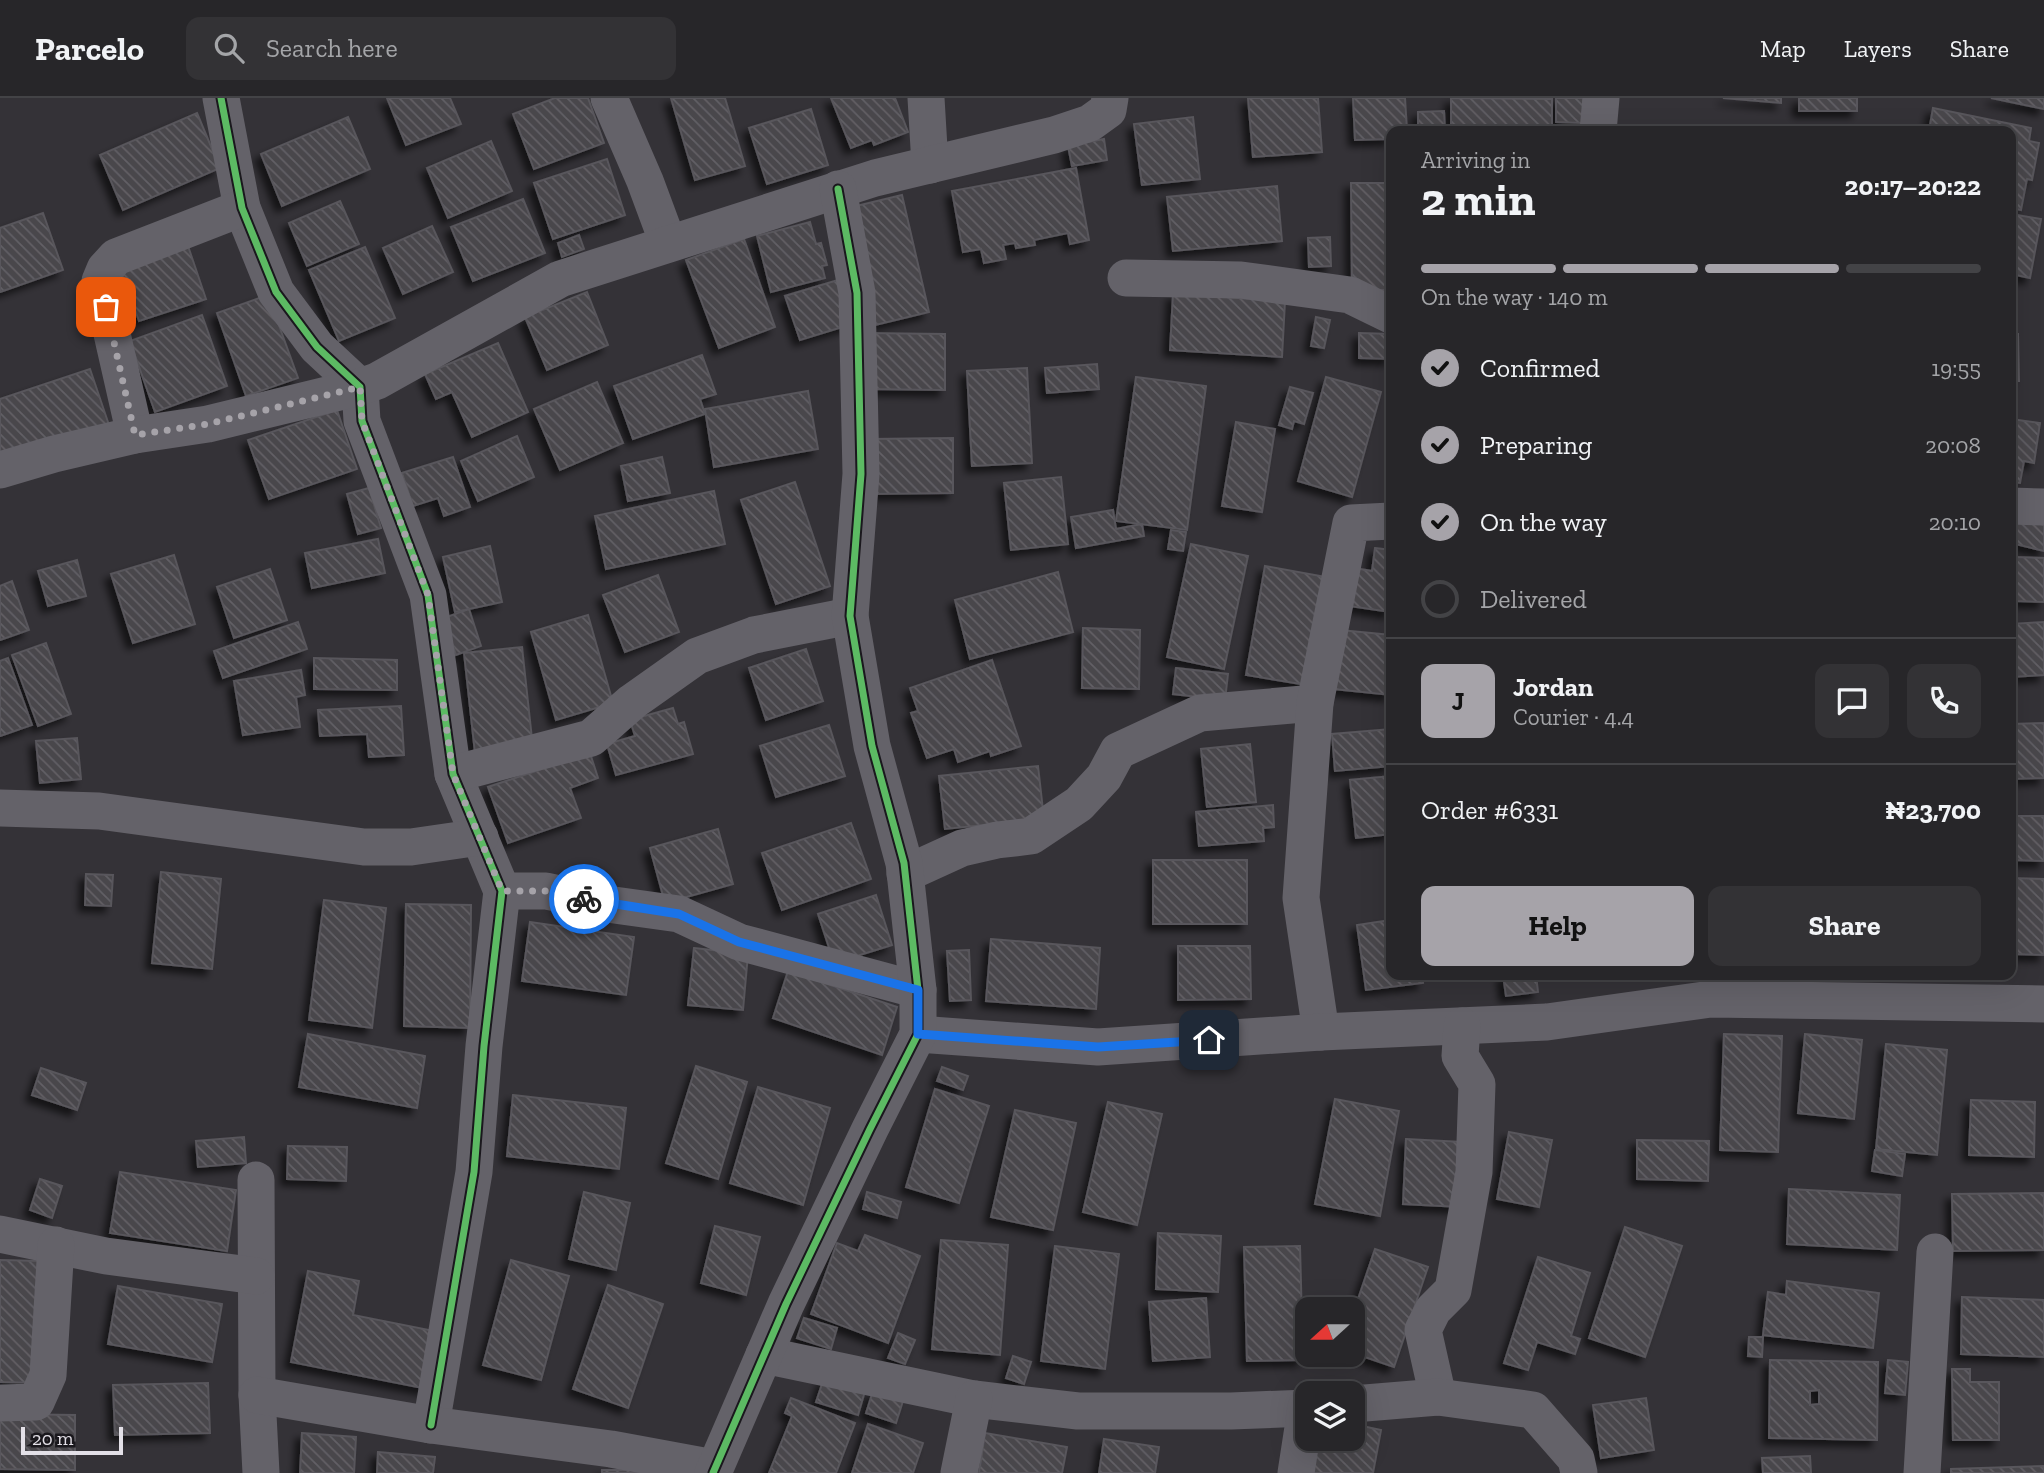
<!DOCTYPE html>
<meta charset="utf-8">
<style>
:root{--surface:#272629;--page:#333235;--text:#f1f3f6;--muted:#a4a5a8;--line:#434346;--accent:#a6a3a9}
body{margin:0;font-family:"Zilla Slab",serif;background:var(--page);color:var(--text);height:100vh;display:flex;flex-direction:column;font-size:26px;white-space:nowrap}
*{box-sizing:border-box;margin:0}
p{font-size:23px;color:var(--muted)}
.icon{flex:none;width:38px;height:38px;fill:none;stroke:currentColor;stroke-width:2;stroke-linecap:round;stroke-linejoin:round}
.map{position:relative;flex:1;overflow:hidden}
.side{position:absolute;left:1386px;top:28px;width:630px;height:854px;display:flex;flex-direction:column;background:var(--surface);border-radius:14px;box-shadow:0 7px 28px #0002,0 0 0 2px var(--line)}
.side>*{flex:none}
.needle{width:46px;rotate:249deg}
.fabs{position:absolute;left:1295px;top:1199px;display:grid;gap:14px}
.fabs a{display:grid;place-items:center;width:70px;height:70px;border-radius:14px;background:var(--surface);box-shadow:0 7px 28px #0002,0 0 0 2px var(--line);font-size:35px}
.scale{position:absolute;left:21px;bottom:18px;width:102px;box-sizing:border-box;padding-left:7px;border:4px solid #e3e0e7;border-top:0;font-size:19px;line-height:24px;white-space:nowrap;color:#e3e0e7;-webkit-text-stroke:5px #1a181d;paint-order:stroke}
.pin{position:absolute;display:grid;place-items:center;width:60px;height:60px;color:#fff;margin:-30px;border-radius:14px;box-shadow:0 4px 10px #0006}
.courier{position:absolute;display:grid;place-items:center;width:70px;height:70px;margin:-35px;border:5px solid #1a73e8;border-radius:50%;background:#fff;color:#222;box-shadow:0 2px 9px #0007}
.summary em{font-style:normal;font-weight:800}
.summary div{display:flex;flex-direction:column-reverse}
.summary{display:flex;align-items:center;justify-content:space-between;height:119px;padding:0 35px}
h1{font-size:46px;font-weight:800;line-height:52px}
.bar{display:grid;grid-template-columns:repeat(4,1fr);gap:10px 7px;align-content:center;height:84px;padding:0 35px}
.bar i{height:9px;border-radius:5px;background:var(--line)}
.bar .selected{background:var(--accent)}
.bar p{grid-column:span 4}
.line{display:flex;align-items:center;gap:18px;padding:0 35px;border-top:2px solid var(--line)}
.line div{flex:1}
.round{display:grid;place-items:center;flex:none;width:74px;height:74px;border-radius:14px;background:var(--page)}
ol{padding:0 35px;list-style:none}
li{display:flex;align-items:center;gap:21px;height:77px}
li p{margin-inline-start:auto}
li .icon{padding:7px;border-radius:50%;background:var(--accent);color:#111;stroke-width:4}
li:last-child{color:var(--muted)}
li i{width:38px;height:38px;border:4px solid var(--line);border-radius:50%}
.primary-button{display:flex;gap:14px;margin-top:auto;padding:14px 35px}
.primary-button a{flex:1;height:80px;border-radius:14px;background:var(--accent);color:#111;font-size:28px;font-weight:800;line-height:80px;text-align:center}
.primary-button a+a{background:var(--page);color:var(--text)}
header{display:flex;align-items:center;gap:42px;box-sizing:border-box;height:98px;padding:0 35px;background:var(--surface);border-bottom:2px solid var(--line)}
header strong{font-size:33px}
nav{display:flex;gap:38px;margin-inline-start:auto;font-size:24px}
.search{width:490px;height:63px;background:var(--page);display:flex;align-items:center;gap:18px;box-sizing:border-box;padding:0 24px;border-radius:14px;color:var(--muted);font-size:26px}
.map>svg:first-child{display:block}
.building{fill:url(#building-back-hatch);stroke:#58565b;stroke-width:2;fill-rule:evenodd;filter:url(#shadow)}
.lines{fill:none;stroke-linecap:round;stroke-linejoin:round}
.minor{stroke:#646269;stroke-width:37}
.cycleway-casing{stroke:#1a181d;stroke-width:11}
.cycleway{stroke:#5cba63;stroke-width:7}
.done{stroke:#a6a3a9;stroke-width:7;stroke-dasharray:0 12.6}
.route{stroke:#1a73e8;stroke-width:9}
</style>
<header>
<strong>Parcelo</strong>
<div class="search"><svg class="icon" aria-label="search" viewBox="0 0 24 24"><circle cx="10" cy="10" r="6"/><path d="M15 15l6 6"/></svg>Search here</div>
<nav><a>Map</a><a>Layers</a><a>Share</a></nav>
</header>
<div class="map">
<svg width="2044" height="1375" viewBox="0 0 2044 1375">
<defs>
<pattern id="building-back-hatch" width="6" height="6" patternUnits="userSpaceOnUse" patternTransform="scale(1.75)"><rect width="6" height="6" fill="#48464b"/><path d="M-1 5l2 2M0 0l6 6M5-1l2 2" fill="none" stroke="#626065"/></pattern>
<filter id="shadow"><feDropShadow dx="-6" dy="6" stdDeviation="3.5" flood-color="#0009"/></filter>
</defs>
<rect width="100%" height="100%" fill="#343237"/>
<g class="building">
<polygon points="387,0 450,0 461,26 406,47"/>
<polygon points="555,0 588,0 604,45 534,71 513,16"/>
<polygon points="671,0 725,0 745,68 695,82"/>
<polygon points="831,0 895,0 908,34 874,47 872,42 851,50"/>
<polygon points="1248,0 1318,0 1322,54 1253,59"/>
<polygon points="1353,0 1405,0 1407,33 1391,33 1391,41 1355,42"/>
<polygon points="1451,0 1552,1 1552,33 1451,33"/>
<polygon points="1556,0 1583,0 1583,25 1556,24"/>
<polygon points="1723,0 1781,0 1781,5"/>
<rect x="1799" y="0" width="58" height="13"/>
<polygon points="1991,0 2044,0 2044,11"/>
<polygon points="1933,10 2031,30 2029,43 2039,45 2032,82 2027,81 2021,112 2011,110 2011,33 1929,33"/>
<polygon points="811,11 828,67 767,86 749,30"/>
<polygon points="1444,13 1445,33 1418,33 1418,14"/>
<polygon points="197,15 220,70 123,112 100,57"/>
<polygon points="348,19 370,71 282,108 261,56"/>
<polygon points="1193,19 1200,81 1142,87 1134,26"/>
<polygon points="1104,41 1107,62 1072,68 1068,48"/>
<polygon points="491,43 512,93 448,120 427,70"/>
<polygon points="607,61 625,117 553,141 534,85"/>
<polygon points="1076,70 1089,142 1070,146 1068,135 1034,142 1035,147 1016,150 1015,145 1003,147 1006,161 984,165 981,151 963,154 952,93"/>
<polygon points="1351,85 1391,85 1391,192 1352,192"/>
<polygon points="1277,88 1282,143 1173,153 1167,99"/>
<polygon points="902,97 929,214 875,227 848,110"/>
<polygon points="523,101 545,155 473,183 451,129"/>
<polygon points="340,103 359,146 307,168 289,125"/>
<polygon points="43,115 63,172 0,194 0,130"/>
<polygon points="2011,116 2041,121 2030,180 2011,176"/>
<polygon points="810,124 816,146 821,145 827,167 822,168 825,180 771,194 757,138"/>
<polygon points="432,128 453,174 403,196 383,150"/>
<polygon points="579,137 584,151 562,159 558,145"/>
<polygon points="1330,139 1331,168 1309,169 1308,140"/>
<polygon points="744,141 775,229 719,250 686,162"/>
<polygon points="187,145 206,201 139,223 119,167"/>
<polygon points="365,149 395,220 339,243 309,172"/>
<polygon points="838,182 852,226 800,242 785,198"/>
<polygon points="587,194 608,247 547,272 525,219"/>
<polygon points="1173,196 1285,203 1282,259 1170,252"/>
<polygon points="268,197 298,280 246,298 217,215"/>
<polygon points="202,217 227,288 155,314 130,243"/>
<polygon points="1316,219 1330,222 1324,250 1311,248"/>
<polygon points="862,235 945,236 945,292 862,291"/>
<polygon points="1359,235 1391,236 1391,261 1359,260"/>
<polygon points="2011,236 2018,236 2019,283 2011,283"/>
<polygon points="498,245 528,314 472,339 452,294 436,301 425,276"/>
<polygon points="702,257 716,296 700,301 705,316 633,341 614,288"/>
<polygon points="1097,266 1099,291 1047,295 1045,270"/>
<polygon points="1027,270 1032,365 972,368 967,273"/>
<polygon points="90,271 109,327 0,363 0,301"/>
<polygon points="1136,279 1206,288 1187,432 1116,423"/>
<polygon points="1326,279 1381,294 1352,399 1298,383"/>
<polygon points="597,284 623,345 560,372 534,311"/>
<polygon points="1290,289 1313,295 1304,326 1294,323 1292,331 1279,327"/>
<polygon points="808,293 818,351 714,369 705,311"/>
<polygon points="337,312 357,371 269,401 248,342"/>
<polygon points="2011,321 2040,325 2034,365 2024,363 2020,385 2011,384"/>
<polygon points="1236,324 1275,331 1262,414 1222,408"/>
<polygon points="517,338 534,379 478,403 461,363"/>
<polygon points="953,340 953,395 870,396 870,341"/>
<polygon points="453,359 470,409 444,418 438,400 413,408 402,375"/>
<polygon points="662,359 670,395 628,403 621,368"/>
<polygon points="1061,379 1068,446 1011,452 1004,385"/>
<polygon points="795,384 830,488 776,506 741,402"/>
<polygon points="369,390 381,430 358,436 347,396"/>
<polygon points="714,393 725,446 606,471 595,418"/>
<polygon points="1113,412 1116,431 1142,426 1144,438 1076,450 1071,419"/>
<polygon points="2011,418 2044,427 2044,453 2011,445"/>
<polygon points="1171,432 1186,434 1183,453 1168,451"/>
<polygon points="378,441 385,475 312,490 305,455"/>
<polygon points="1191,446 1248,458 1224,571 1167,559"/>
<polygon points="490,448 502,504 455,514 443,459"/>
<polygon points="1375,450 1391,452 1391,514 1349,508 1354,470 1372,473"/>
<polygon points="174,457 195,526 133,545 111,476"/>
<polygon points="2015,459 2044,460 2044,504 2014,503"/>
<polygon points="77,462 86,498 48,508 38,473"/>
<polygon points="1265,468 1326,479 1307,587 1246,577"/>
<polygon points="270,471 287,522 234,540 217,489"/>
<polygon points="1058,474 1073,534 970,561 955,502"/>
<polygon points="658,477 679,534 625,554 603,497"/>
<polygon points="12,483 29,532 0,542 0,488"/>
<polygon points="469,511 481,548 456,557 444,520"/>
<polygon points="588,517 613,605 556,622 531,534"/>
<polygon points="298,524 307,551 223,580 214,553"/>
<polygon points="2044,524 2044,577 2011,579 2011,526"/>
<polygon points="1083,530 1140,532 1139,591 1082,590"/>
<polygon points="1340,532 1391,537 1391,597 1334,591"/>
<polygon points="46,545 71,616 38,628 12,557"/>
<polygon points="522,549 533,650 475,655 464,555"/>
<polygon points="806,551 823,603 766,622 749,570"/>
<polygon points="8,560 32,627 0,638 0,563"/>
<polygon points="314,560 397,562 397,592 314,591"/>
<polygon points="992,562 1021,648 991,658 990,653 958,664 954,651 927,660 911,615 918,613 910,590"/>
<polygon points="1176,570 1228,576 1225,602 1173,596"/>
<polygon points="301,572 305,597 296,599 300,629 243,637 234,583"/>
<polygon points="401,608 404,657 369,659 367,636 320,638 318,612"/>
<polygon points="673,610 678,626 684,624 693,656 616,677 607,646 635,638 630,622"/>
<polygon points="2044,625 2044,680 2011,681 2011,626"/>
<polygon points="829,627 845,678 776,699 760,648"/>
<polygon points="1391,631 1391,668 1335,673 1332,636"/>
<polygon points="77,640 81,681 40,685 36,643"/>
<polygon points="1250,646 1256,704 1207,709 1201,651"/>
<polygon points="590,655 598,680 570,690 581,720 508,745 488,689"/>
<polygon points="1038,668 1044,721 945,731 939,678"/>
<polygon points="1391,678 1391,736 1356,740 1350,682"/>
<polygon points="1273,707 1274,729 1263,730 1264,743 1199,748 1196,714"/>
<polygon points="2011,718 2044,718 2044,763 2011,762"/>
<polygon points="851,725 871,781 782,812 762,755"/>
<polygon points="718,731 733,786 665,805 650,750"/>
<rect x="1153" y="762" width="94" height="64"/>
<polygon points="161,774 221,781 212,871 152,865"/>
<polygon points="86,776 113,777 111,808 85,807"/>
<polygon points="2011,780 2044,781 2044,857 2011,856"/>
<polygon points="876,797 892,847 834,865 818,816"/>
<polygon points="324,802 386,810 372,930 309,922"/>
<polygon points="406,806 471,807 470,930 404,928"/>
<polygon points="1391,822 1391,877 1422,877 1423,885 1366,892 1357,827"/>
<polygon points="530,824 634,839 626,897 522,883"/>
<polygon points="991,841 1100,850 1096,911 986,903"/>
<polygon points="1178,848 1250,848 1251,901 1178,902"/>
<polygon points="694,850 748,856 743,912 688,907"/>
<polygon points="969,852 971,902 950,903 947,853"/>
<polygon points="788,873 897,909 882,957 773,920"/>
<polygon points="1503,877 1536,877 1538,894 1506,898"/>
<polygon points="308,936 425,958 417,1010 299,989"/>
<polygon points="1724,936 1782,938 1778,1054 1720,1052"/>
<polygon points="1805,936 1862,942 1854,1021 1798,1015"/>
<polygon points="1886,946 1947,952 1937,1057 1876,1051"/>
<polygon points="696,968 747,984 718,1081 666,1065"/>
<polygon points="942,969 968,978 963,992 937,983"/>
<polygon points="41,970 86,985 77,1012 32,997"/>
<polygon points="758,989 830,1010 803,1107 730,1085"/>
<polygon points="935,991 989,1008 959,1105 906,1089"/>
<polygon points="513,997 626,1010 619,1071 507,1058"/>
<polygon points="1335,1001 1399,1013 1380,1118 1315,1106"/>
<polygon points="1971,1002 2035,1004 2034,1059 1969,1057"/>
<polygon points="1108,1004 1162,1016 1137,1127 1083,1114"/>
<polygon points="1015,1012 1076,1025 1053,1132 991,1119"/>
<polygon points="1509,1034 1552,1042 1539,1109 1497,1101"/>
<polygon points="244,1039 246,1065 198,1069 196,1043"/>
<polygon points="1406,1041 1462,1044 1460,1109 1403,1106"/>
<polygon points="1637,1042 1709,1043 1708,1083 1637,1081"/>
<polygon points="288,1048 347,1049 346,1083 287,1081"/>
<polygon points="1875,1052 1905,1056 1902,1078 1872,1073"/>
<polygon points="120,1074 236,1092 227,1153 110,1135"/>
<polygon points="40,1081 62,1088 52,1120 30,1112"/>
<polygon points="1789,1091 1900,1097 1897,1152 1787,1146"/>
<polygon points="584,1094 630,1105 616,1172 569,1161"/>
<polygon points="867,1094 901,1104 897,1120 863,1111"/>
<polygon points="2044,1095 2044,1152 1953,1153 1952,1096"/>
<polygon points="715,1128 760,1139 746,1197 701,1185"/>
<polygon points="1625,1129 1682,1148 1645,1259 1589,1240"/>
<polygon points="1158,1135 1221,1138 1218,1194 1156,1191"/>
<polygon points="865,1137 920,1158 888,1245 811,1216 837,1145 858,1153"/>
<polygon points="941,1142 1008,1147 1000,1257 932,1251"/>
<polygon points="1055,1148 1119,1156 1105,1271 1041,1263"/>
<polygon points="1300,1148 1303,1262 1247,1263 1244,1149"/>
<polygon points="1375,1151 1428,1169 1394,1269 1353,1255 1353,1216"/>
<polygon points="1538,1159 1590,1175 1571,1238 1580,1241 1575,1256 1537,1244 1528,1272 1504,1265"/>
<polygon points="0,1162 40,1163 39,1285 0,1284"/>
<polygon points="511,1162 569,1178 541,1282 483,1267"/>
<polygon points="308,1173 359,1183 353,1217 439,1234 428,1291 291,1264"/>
<polygon points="1787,1183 1879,1195 1873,1250 1763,1237 1768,1194 1786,1197"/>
<polygon points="608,1187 663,1206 628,1310 573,1291"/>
<polygon points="118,1188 222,1206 212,1264 108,1246"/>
<polygon points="1962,1199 2044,1202 2044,1259 1961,1256"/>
<polygon points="1206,1200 1210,1259 1153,1263 1149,1204"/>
<polygon points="804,1220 837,1230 831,1251 797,1240"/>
<polygon points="898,1235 915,1242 905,1266 888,1260"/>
<polygon points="1749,1239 1763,1239 1762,1259 1748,1258"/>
<polygon points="1013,1258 1031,1264 1024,1286 1006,1280"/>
<path d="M1770,1262L1878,1264L1877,1342L1769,1340ZM1819,1292V1306L1810,1307V1293Z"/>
<polygon points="1888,1262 1908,1264 1905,1297 1885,1295"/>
<polygon points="1952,1271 1970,1271 1970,1284 1999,1284 1999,1342 1953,1342"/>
<polygon points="824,1280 865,1293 858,1317 816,1304"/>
<polygon points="208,1285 210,1335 115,1337 113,1287"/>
<polygon points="873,1293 903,1303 896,1325 866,1315"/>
<polygon points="791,1300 855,1325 836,1375 769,1375 792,1318 785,1315"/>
<polygon points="1646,1300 1654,1352 1601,1360 1593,1307"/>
<polygon points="0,1316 75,1317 75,1372 0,1371"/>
<polygon points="868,1326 923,1345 913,1375 852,1375"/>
<polygon points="1353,1326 1381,1332 1373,1375 1311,1375 1318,1340 1353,1340"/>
<polygon points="302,1335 356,1339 354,1375 300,1375"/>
<polygon points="985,1335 1067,1349 1062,1375 979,1375"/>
<polygon points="1104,1341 1159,1349 1155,1375 1099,1375"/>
<polygon points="378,1354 435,1359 433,1375 377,1375"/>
<polygon points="1810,1358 1811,1375 1763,1375 1762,1360"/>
<polygon points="2044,1368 2044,1375 1951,1375 1951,1371"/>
<rect x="602" y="1372" width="74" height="3"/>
</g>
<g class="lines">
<g class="minor">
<polyline points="221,0 242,110 276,194 317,249 360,289 362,323 428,497 453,676 502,793 484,948 474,1074 431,1327"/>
<polyline points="609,0 645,83 668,145"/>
<polyline points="926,0 930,67"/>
<polyline points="1598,33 1601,0"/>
<polyline points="1126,180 1241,182 1350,197 1391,217"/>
<polyline points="135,337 100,183 105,171 116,159 242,110"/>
<polyline points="0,372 54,356 135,337 208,326 360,289 377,283 560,181 875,80 1054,37 1090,25 1108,12 1110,0"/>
<polyline points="2011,408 2044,409"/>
<polyline points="453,676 591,640 632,604 697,558 754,537 850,518"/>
<polyline points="0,710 99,713 364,749 411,749 480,739"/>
<polyline points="905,776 962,750 997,742 1031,738 1079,706 1104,679 1118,653 1200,615 1315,605"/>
<polyline points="502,793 546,793 607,806 679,816 739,844 918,892"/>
<polyline points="1321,934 1301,800 1315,605 1351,425 1391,423"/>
<polyline points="918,936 1098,949 1321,934 1547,924 1711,901 2044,906"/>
<polyline points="256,1082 257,1297 261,1375"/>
<polyline points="0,1136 106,1158 256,1178"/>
<polyline points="764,1257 974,1301 1078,1313 1231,1313 1307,1310"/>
<polyline points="257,1297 431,1327 611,1351 714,1370"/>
<polyline points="1438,1299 1423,1232 1433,1212 1453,1192 1474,1074 1477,986 1460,958 1462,928"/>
<polyline points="0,1305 36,1304 48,1277 56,1147"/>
<polyline points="1353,1306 1438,1299 1533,1312 1576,1361 1579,1375"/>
<polyline points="713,1375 786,1206 870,1031 918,936 918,892 904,765 872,648 850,518 861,376 857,195 838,91"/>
<polyline points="959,1375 974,1301"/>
<polyline points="1296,1375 1306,1310"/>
<polyline points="1922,1375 1935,1154"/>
</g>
<g class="cycleway-casing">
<g id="cycleway">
<polyline points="221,0 242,110 276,194 317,249 360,289 362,323 428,497 453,676 502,793 484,948 474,1074 431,1327"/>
<polyline points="713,1375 786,1206 870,1031 918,936 918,892 904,765 872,648 850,518 861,376 857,195 838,91"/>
</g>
</g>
<use href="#cycleway" class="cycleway"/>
</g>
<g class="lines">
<polyline class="done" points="106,209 135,337 208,326 360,289 362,323 428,497 453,676 502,793 546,793 584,801"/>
<polyline class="route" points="584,801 679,816 739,844 918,892 918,936 1098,949 1209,942"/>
</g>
</svg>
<div class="fabs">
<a><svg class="needle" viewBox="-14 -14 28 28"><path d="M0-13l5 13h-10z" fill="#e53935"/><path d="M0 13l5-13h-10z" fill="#a4a5a8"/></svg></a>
<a><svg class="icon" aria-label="layers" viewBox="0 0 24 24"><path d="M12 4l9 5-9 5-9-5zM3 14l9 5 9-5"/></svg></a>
</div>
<div class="scale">20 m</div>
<div class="pin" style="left:106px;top:209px;background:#ea580c"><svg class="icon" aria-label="bag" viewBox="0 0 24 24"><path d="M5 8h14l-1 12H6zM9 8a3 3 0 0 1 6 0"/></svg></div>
<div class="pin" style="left:1209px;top:942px;background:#1f2937"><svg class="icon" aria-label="home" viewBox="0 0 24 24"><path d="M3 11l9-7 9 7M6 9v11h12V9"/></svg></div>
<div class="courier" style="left:584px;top:801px"><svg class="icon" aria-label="bike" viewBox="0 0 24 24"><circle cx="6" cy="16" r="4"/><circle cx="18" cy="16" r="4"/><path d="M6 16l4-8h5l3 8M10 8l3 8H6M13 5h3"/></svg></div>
<section class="side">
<div class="summary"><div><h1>2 min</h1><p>Arriving in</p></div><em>20:17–20:22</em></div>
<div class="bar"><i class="selected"></i><i class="selected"></i><i class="selected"></i><i></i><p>On the way · 140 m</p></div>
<ol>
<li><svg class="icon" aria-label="check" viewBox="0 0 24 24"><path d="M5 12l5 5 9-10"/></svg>Confirmed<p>19:55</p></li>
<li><svg class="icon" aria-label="check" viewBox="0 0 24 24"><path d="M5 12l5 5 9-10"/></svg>Preparing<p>20:08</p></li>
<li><svg class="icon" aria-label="check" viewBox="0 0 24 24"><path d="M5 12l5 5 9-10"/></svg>On the way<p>20:10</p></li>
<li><i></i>Delivered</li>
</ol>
<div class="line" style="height:126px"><b class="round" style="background:var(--accent);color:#111">J</b><div><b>Jordan</b><p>Courier · 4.4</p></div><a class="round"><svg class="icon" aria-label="chat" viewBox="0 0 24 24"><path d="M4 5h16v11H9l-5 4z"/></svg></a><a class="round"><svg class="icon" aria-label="phone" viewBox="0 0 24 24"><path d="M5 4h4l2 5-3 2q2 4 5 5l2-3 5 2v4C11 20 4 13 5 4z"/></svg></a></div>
<div class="line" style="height:91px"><div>Order #6331</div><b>₦23,700</b></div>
<div class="primary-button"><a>Help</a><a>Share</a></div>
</section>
</div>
